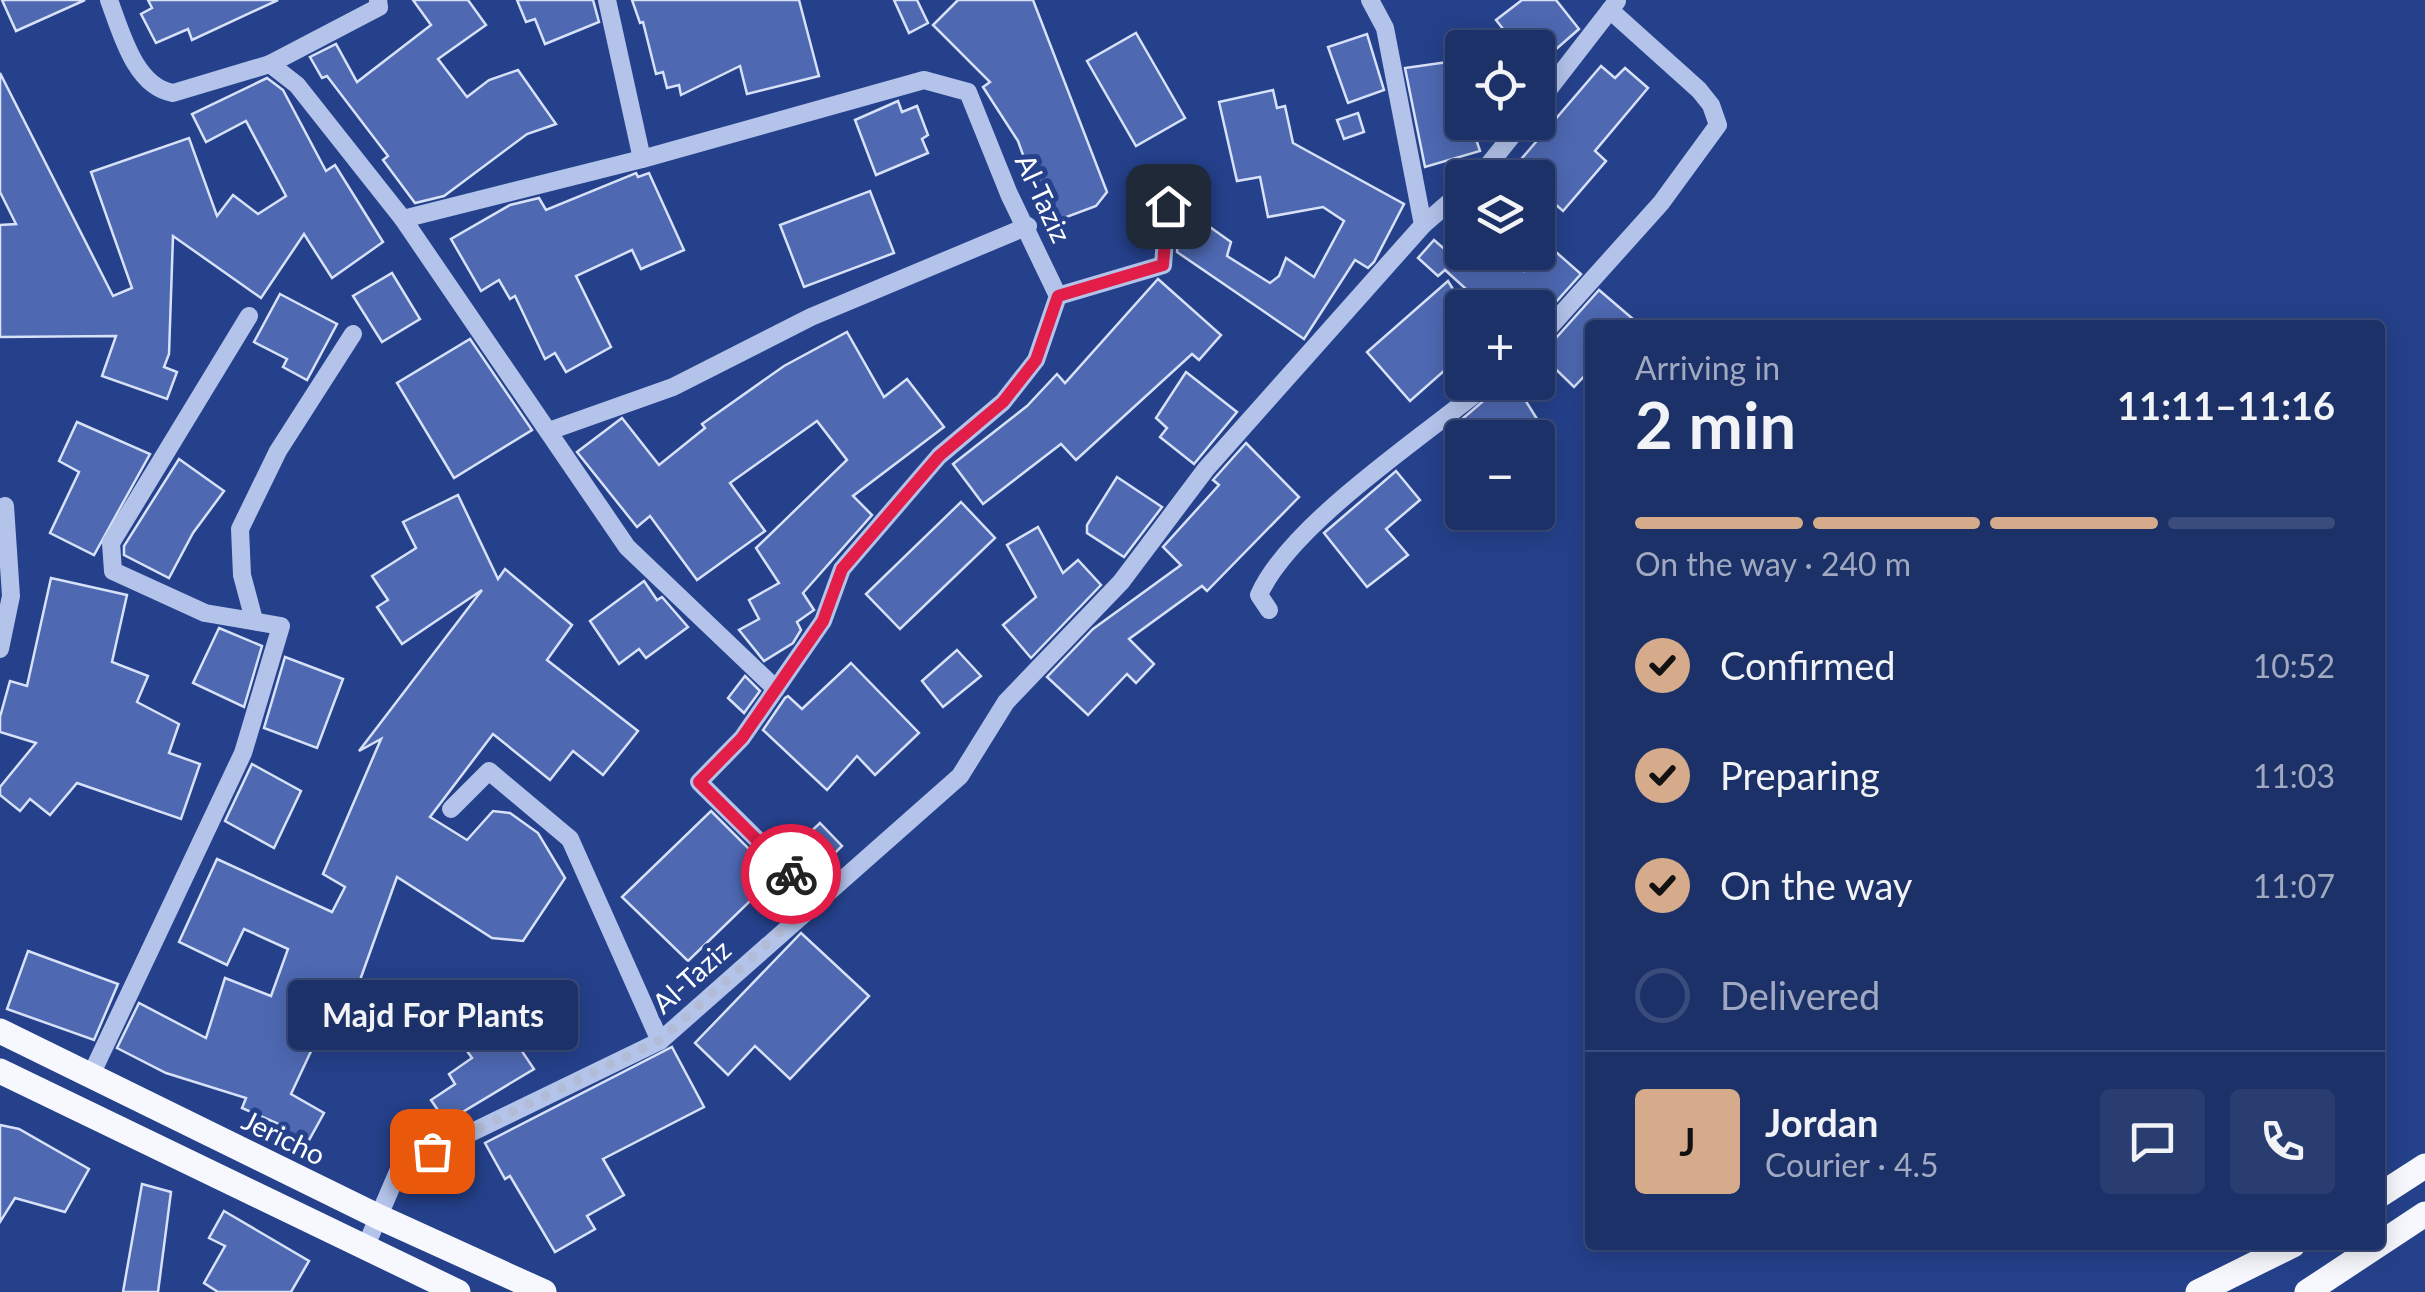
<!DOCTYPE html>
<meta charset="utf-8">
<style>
:root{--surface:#1c3168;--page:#293d71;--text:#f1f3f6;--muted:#a0a9c0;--line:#3a4c7c;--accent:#d6ab8b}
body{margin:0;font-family:Lato,sans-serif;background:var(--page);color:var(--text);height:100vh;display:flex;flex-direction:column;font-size:38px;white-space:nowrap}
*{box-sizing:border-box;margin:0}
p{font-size:32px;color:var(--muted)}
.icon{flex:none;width:55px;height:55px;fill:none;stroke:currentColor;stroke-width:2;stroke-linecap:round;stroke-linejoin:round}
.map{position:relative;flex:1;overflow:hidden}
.panel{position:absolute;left:1585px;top:320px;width:800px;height:930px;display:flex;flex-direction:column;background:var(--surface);border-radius:10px;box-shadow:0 5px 25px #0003,0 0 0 2px var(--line)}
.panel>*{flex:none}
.fabs{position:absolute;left:1445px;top:30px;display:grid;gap:20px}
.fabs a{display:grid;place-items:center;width:110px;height:110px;border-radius:10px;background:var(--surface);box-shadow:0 5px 25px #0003,0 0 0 2px var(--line);font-size:50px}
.pin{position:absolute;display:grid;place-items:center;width:85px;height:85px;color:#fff;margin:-42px;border-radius:20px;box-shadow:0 5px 15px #0006}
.courier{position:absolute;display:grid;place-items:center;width:100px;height:100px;margin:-50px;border:8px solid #e11d48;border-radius:50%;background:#fff;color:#222;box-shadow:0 2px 12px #0007}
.bubble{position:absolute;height:70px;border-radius:10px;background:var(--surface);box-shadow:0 5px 25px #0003,0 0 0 2px var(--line);font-size:32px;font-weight:700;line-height:70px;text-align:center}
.overview em{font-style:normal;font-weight:700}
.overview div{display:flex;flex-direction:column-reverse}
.overview{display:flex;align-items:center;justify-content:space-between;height:170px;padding:0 50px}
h1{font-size:65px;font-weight:700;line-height:75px}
.bar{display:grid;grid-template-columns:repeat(4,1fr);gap:15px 10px;align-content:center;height:120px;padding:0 50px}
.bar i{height:12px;border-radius:8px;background:var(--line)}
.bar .selected{background:var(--accent)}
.bar p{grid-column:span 4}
.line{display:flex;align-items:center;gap:25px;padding:0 50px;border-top:2px solid var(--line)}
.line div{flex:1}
.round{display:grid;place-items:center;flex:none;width:105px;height:105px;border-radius:10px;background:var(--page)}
ol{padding:0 50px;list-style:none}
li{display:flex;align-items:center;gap:30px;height:110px}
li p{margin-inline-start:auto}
li .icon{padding:10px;border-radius:50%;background:var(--accent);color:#111;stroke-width:4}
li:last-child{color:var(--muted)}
li i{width:55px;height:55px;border:5px solid var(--line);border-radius:50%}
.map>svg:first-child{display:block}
.building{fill:#4e69b2;stroke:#d7e1f8;stroke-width:2.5}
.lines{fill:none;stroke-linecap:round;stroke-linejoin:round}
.minor{stroke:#b3c3ea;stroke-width:18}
.major{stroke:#f7f8fe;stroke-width:25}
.done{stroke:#b3bcd6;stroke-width:10;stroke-dasharray:0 18}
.route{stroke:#e11d48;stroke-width:12}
.labels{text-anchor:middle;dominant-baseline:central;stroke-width:10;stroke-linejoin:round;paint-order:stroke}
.street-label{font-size:28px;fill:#fff;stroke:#25418b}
</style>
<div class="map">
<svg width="2425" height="1292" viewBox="0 0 2425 1292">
<rect width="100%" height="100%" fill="#25418b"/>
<g class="building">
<polygon points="2,0 85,0 16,31"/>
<polygon points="148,0 278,0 192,40 188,29 156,43 141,14 152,8"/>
<polygon points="413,0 468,0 486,25 438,59 467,97 489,80 518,70 556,124 527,134 444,196 415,203 383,160 388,156 327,76 322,78 310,57 336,44 357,82 431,25"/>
<polygon points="517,0 593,0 599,22 545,44 535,19 526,22"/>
<polygon points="632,0 799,0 819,76 747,94 740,66 681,95 679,85 667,88 663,72 656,74 643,22 640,23"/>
<polygon points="894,0 917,0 928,23 909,33"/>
<polygon points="958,0 1033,0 1107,192 1096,206 1048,224 1018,141 983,87 990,82 933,25"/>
<polygon points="1522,0 1556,0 1579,29 1538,65 1538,48 1518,48 1496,20"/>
<polygon points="1136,33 1185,118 1136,146 1087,61"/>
<polygon points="1367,34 1384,90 1348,103 1328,47"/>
<polygon points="1462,60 1462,122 1507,122 1499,132 1476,139 1480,151 1425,167 1405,68"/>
<polygon points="1601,66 1615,78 1625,68 1648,88 1595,151 1606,161 1563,211 1538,189 1538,178 1524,178 1517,172 1517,164"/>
<polygon points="0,73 113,296 132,288 91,172 189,138 217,216 233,195 258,214 286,196 246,121 206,142 192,114 267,78 283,90 326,171 335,165 383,242 332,278 304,234 261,298 173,236 169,354 164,367 177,372 167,399 102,376 116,336 0,337 0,225 16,224 0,192"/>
<polygon points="1273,90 1277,108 1285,106 1293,143 1404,204 1374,262 1368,268 1355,260 1304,339 1177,252 1178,240 1192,220 1200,220 1231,242 1227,256 1270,283 1279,276 1286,258 1314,277 1344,221 1323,207 1268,217 1260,177 1237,181 1219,102"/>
<polygon points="898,101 902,112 917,106 928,135 922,139 928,153 876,175 855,120"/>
<polygon points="1358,113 1364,132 1344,139 1337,120"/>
<polygon points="636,173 638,177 649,173 684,250 641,269 632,250 576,276 611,347 566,372 555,353 545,359 515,296 510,299 499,280 481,291 451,239 510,205 539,198 546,210"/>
<polygon points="870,191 894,253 804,287 780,225"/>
<polygon points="1434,240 1449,253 1504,252 1524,271 1548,245 1581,274 1538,322 1538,308 1487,308 1445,270 1438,276 1418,258"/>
<polygon points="392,273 420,319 382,342 353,296"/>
<polygon points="1158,279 1221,335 1199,360 1192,354 1076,460 1061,444 983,504 953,464 1027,406 1057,374 1065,383"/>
<polygon points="1448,281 1462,304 1462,355 1410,401 1367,352"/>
<polygon points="1599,290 1640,325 1590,325 1590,370 1574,387 1538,352 1547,348"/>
<polygon points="280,294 337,324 307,380 283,367 287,359 254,342"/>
<polygon points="847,332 884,397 907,379 944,427 853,496 872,515 803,593 814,610 797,622 801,630 793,643 764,661 739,630 759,619 749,600 779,583 756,548 847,460 817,421 730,483 765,531 697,580 650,516 637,527 577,452 622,418 659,465 705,428 702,424 784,366"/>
<polygon points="470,339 532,430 454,478 397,383"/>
<polygon points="1186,372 1237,412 1194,464 1160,437 1167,428 1156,418"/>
<polygon points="1514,382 1542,427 1526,438 1472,438 1461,420 1502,385"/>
<polygon points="77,422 150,454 94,555 50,533 79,472 59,461"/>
<polygon points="1246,443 1299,497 1207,591 1202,586 1129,639 1154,664 1136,683 1127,674 1088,715 1047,677 1093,629 1181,565 1163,547 1219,485 1213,480"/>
<polygon points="179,459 224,491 193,533 169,578 124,555 124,546"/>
<polygon points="1396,471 1420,500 1386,529 1408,555 1367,587 1324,533"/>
<polygon points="1117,477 1162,507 1124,557 1087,533 1087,525"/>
<polygon points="458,495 498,579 505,569 572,625 547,660 638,731 603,775 573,751 550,780 493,734 430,817 467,840 493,811 510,813 538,833 565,878 523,941 492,938 397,877 350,1008 327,999 313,1047 291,1094 324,1113 303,1151 275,1135 281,1125 242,1108 246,1098 166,1073 117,1048 139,1003 206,1038 225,978 271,996 288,949 244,929 227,965 179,942 217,859 332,912 345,887 323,874 381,739 359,751 482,590 402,644 377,607 388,600 372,576 416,548 403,522"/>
<polygon points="961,502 995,538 900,629 866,594"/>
<polygon points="1038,527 1063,573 1078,560 1101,585 1031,658 1003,625 1036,597 1007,545"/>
<polygon points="51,578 127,595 112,662 148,676 137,702 179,724 169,753 200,764 181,819 77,783 50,815 30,799 20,811 0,795 0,787 36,743 0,732 0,717 10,681 27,686"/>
<polygon points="644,581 657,600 662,597 688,627 646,658 639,649 619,664 590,621"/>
<polygon points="219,628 262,646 244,707 193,683"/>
<polygon points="957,650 981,676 943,707 922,681"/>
<polygon points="285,657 343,679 317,748 264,728"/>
<polygon points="851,663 919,733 875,775 857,756 827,790 763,730 785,698 788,696 802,709"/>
<polygon points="745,676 760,691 744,713 728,698"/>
<polygon points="252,764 301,791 274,848 225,821"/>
<polygon points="711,811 776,876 688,961 622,897"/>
<polygon points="820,823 842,846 812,876 788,853"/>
<polygon points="801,933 869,996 790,1079 755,1046 728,1075 695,1043"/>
<polygon points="28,951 118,984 94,1040 7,1009"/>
<polygon points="484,995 534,1069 446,1122 431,1100 455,1084 449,1074 472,1058 455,1034 474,1021 465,1009"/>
<polygon points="672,1047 704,1107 603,1159 624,1195 587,1216 595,1229 555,1252 510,1176 505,1179 485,1143"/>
<polygon points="0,1125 19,1129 89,1169 65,1212 15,1198 0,1222"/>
<polygon points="142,1184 171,1192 158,1292 123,1292"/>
<polygon points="224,1211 309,1261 291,1292 218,1292 204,1283 225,1246 209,1238"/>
</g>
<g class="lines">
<g class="minor">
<path d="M109,0C121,32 135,87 173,93L270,64L379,7L378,0"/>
<polyline points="607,0 642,159"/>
<polyline points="270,64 297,85 403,219 627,547 776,689"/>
<polyline points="1538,103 1617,1"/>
<polyline points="1478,178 1523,122"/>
<polyline points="403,219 642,159 924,80 968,92 1009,194 1058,296 1036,360 1003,402 939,456 842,569 823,621 742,738 699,782 817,899"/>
<polyline points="1423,225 1462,191"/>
<polyline points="1058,296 1163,265 1170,177"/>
<polyline points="1538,340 1661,203 1718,125 1711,105 1699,90 1610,10"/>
<polyline points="549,431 673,387 811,317 1028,226"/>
<path d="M1269,610L1259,595C1290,524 1427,434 1490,382"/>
<polyline points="254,620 242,575 240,529 278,451 353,334"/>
<polyline points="0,649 11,596 5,506"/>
<polyline points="451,809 489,771 570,839 660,1041"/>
<polyline points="91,1075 243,753 281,626 205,613 113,571 111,543 249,316"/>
<polyline points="365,1248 400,1167 660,1041 960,776 1006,702 1121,582 1206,469 1423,225 1385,28 1370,0"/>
</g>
<g class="major">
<polyline points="0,1031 379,1217 544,1292"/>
<polyline points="0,1071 458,1292"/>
<polyline points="2380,1195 2425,1166"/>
<polyline points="2198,1292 2293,1245"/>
<polyline points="2307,1292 2425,1214"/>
</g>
</g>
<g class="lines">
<polyline class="done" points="432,1151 660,1040 817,899 791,874"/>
<polyline class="route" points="791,874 699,782 742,738 823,621 842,569 939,456 1003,402 1036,360 1058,296 1163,265 1168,206"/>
</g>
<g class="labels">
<g class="street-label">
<text transform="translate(1044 198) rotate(65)">Al-Taziz</text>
<text transform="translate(691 976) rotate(-42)">Al-Taziz</text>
<text transform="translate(284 1137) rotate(26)">Jericho</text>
</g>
</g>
</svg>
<div class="fabs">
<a><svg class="icon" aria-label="locate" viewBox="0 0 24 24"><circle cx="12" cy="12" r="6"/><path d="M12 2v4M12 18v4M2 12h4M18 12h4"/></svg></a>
<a><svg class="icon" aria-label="layers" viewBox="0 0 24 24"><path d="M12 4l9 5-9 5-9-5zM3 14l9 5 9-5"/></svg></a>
<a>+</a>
<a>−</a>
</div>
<div class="pin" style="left:432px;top:1151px;background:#ea580c"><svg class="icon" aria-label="bag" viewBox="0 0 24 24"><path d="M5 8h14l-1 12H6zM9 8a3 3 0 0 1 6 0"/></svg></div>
<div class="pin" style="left:1168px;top:206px;background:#1f2937"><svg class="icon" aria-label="home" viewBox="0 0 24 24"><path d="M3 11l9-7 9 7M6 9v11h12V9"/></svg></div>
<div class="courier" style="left:791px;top:874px"><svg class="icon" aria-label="bike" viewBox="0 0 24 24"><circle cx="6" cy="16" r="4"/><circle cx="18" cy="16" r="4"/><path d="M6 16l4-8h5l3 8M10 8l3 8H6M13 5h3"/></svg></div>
<div class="bubble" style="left:288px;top:980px;width:290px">Majd For Plants</div>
<section class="panel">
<div class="overview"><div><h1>2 min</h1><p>Arriving in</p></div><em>11:11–11:16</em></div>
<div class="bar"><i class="selected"></i><i class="selected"></i><i class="selected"></i><i></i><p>On the way · 240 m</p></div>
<ol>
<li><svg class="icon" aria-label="check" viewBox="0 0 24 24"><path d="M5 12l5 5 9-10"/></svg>Confirmed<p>10:52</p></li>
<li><svg class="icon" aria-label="check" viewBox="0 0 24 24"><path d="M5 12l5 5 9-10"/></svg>Preparing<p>11:03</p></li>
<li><svg class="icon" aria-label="check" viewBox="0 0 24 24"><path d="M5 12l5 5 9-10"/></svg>On the way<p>11:07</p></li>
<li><i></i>Delivered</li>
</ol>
<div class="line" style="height:180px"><b class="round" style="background:var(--accent);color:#111">J</b><div><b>Jordan</b><p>Courier · 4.5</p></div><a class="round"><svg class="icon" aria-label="chat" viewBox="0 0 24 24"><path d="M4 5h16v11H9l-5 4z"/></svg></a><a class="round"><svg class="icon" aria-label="phone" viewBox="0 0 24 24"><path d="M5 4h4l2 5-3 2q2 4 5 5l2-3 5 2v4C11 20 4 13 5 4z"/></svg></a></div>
</section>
</div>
